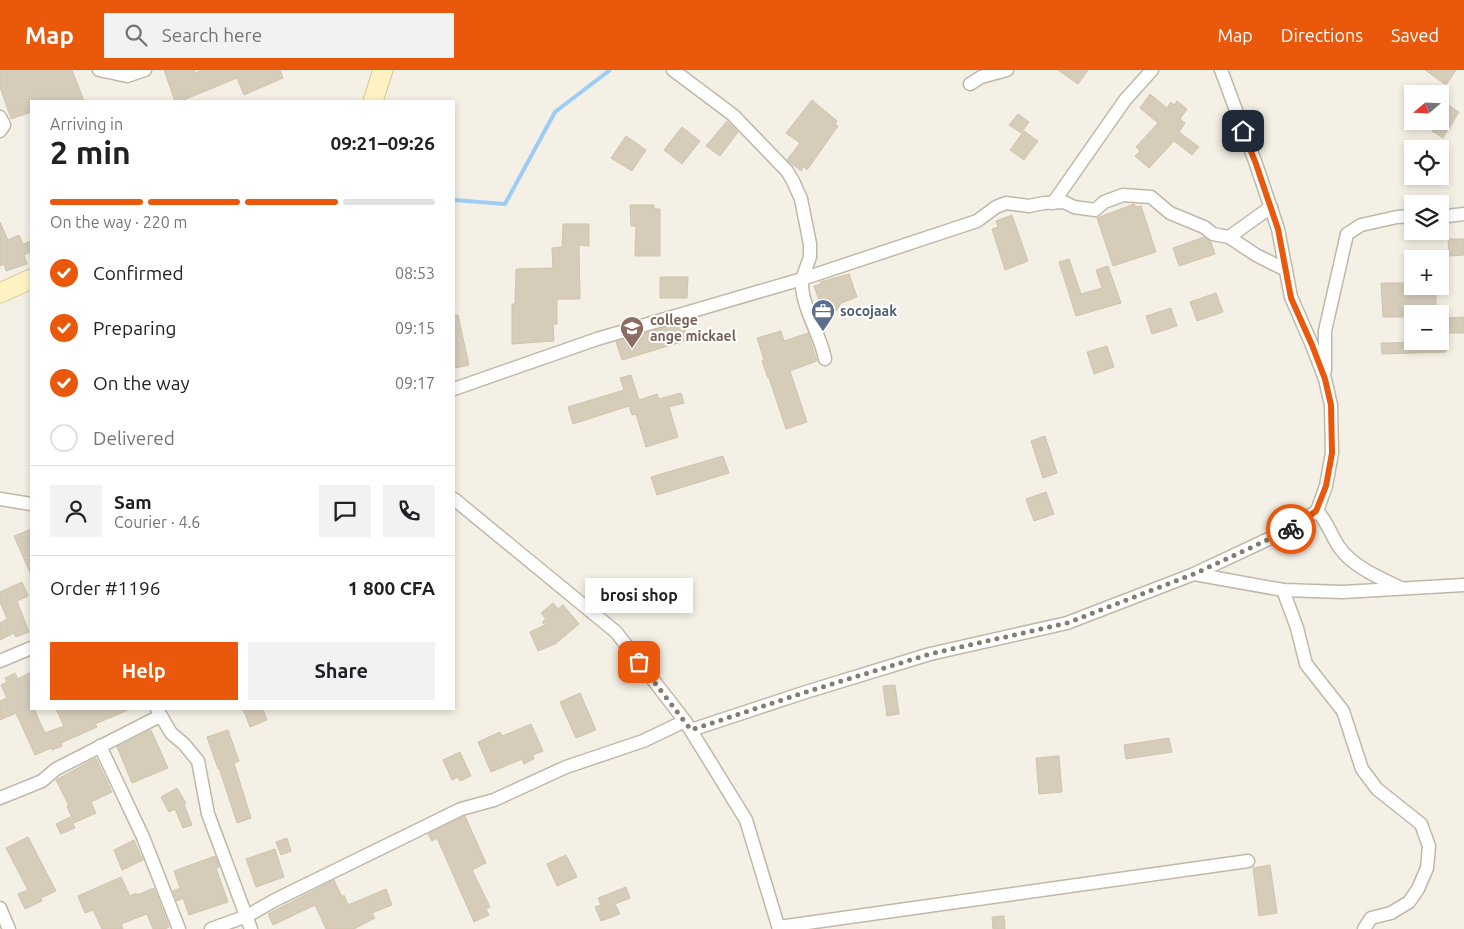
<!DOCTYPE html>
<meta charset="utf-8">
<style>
:root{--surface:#fff;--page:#f2f2f2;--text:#202124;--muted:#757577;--line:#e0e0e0;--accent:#ea580c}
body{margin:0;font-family:Ubuntu,sans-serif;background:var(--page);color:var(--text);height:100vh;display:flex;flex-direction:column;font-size:19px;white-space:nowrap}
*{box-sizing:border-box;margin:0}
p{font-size:16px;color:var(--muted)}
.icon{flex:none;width:28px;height:28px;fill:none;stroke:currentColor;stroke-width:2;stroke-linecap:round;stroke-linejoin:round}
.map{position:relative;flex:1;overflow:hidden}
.drawer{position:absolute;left:30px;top:30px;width:425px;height:610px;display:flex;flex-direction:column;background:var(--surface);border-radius:0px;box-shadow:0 2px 8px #0003}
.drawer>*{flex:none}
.needle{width:32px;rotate:251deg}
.controls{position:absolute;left:1404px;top:15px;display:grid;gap:10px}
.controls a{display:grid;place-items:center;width:45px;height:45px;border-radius:0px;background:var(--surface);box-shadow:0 2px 8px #0003;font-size:25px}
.pin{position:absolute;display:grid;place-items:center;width:42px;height:42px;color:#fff;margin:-21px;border-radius:10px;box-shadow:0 2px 8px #0006}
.courier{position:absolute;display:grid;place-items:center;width:50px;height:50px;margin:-25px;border:4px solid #ea580c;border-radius:50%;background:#fff;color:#222;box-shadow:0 1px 6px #0007}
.bubble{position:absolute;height:35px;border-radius:0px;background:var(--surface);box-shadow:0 2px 8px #0003;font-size:16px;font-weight:700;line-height:35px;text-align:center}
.summary em{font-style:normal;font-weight:700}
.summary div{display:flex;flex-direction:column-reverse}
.summary{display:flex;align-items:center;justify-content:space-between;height:85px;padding:0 20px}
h1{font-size:32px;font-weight:700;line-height:38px}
.bar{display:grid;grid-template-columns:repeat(4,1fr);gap:8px 5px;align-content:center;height:60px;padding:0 20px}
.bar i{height:6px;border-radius:4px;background:var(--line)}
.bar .on{background:var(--accent)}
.bar p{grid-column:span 4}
.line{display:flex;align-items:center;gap:12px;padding:0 20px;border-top:1px solid var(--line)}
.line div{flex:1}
.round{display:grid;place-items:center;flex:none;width:52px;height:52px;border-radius:0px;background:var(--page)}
ol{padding:0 20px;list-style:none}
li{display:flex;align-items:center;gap:15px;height:55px}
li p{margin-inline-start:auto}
li .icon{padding:5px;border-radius:50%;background:var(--accent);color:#fff;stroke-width:4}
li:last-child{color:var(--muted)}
li i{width:28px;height:28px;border:2px solid var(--line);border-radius:50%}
.cta{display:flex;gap:10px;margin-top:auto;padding:10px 20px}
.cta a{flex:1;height:58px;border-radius:0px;background:var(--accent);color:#fff;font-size:20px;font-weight:700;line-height:58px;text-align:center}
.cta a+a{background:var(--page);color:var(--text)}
header{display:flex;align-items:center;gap:30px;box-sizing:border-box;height:70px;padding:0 25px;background:var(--accent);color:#fff}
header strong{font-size:24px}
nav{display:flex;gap:28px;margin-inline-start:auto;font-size:18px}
.search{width:350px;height:45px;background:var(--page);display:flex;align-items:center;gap:12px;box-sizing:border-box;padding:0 18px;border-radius:0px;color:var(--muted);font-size:19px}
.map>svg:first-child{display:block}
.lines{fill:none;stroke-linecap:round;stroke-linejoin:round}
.stream{stroke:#9dcdf4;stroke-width:4}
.building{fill:#d6ccba;stroke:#d1c4ad}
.street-casing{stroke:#c0b8a7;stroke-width:15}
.secondary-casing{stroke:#d6c692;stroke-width:21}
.street{stroke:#fff;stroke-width:12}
.secondary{stroke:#fff3c4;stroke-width:19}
.done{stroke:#837e72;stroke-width:5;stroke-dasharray:0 9}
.route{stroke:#ea580c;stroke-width:6}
.labels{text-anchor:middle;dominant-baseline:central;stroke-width:4;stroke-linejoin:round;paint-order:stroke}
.service-label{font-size:14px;font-weight:bold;fill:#4e5e75;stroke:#fff;text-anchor:start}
.education-label{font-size:14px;font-weight:bold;fill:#785e54;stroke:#fff;text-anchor:start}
</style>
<header>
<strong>Map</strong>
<div class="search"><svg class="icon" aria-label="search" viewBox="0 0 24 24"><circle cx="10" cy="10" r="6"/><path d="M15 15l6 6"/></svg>Search here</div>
<nav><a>Map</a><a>Directions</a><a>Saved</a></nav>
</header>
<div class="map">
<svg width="1464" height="859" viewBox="0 0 1464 859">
<rect width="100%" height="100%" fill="#f4f0e5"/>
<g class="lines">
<polyline class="stream" points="454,130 505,134 555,42 610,0"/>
</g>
<g class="building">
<polygon points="0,0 72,0 84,31 31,31 31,42 11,49 0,17"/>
<polygon points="164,0 194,0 195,3 204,0 280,0 283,8 244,25 237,8 181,31 175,31"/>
<polygon points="1058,0 1088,0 1078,14"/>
<polygon points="1425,0 1456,0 1446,15"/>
<polygon points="1150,24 1167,38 1171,32 1174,35 1177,31 1187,39 1180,49 1185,53 1179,62 1199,77 1192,85 1174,71 1149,98 1135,86 1140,81 1136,77 1158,53 1140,38"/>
<polygon points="812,30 837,51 835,54 838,56 807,100 804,97 801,101 787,90 800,73 786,63"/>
<polygon points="1448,35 1459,42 1443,68 1432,61 1438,51 1440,51 1440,48"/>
<polygon points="1018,44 1029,52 1021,63 1009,55"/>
<polygon points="727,51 738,62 720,86 706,76"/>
<polygon points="682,57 700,71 682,94 664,80"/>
<polygon points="1024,61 1038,71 1024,90 1010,80"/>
<polygon points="626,66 646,80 632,101 611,88"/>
<polygon points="1134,134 1136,137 1141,136 1156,182 1113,196 1097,148"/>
<polygon points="630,135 654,135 654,139 660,139 660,186 635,186 636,156 631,156"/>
<polygon points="1012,145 1028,191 1005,200 992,159 998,157 996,151"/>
<polygon points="0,152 8,170 19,165 23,174 31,171 31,182 24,185 27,194 6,201 4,194 0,196"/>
<polygon points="563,154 589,154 589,176 579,175 580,229 557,229 557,254 553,254 554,271 512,274 512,234 515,234 516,199 553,198 552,178 562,177"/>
<polygon points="1204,167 1211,172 1215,184 1179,196 1173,178"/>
<polygon points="1448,169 1464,169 1464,185 1449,186"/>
<polygon points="1069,189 1081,224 1102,218 1096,200 1108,196 1121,233 1076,246 1059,192"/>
<polygon points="849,204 857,227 841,233 837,240 824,244 814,216 821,214 820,212"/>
<polygon points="660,207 688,207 687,228 660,228"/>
<polygon points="1381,213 1412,213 1412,216 1436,216 1436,244 1412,244 1412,247 1383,247"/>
<polygon points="1216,223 1223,242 1197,251 1190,232"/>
<polygon points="1171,238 1177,256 1152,264 1146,246"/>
<polygon points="454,245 458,245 469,295 456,298 454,287"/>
<polygon points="1464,247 1464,263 1448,263 1447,248"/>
<polygon points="683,252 688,270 622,290 616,272"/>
<polygon points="781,261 784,271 808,263 817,291 790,301 807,352 786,359 769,308 768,308 762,291 764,290 757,268"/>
<polygon points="1445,272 1446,282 1382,284 1381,273"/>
<polygon points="1107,276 1114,297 1094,304 1087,282"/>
<polygon points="631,305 639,330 657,324 659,329 681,323 684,333 669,337 678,367 646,377 636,344 632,345 629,336 573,354 568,337 624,320 620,308"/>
<polygon points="1045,366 1057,403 1043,408 1031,371"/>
<polygon points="723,386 729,403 657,425 651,407"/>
<polygon points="1046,422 1054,444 1034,451 1026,429"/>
<polygon points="31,459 31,505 14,466"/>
<polygon points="22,512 28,526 17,531 29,562 16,567 14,563 0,570 0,553 7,549 0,532 0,522"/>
<polygon points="553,533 558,539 563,535 579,554 555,574 538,581 530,562 545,555 542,552 546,549 541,543"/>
<polygon points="31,602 31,639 34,639 45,663 64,656 56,639 131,639 95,654 97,657 61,673 62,676 52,680 51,678 35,685 16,643 0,650 0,631 7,628 1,615 7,612 5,608 15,603 18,609"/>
<polygon points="895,615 899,644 887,646 883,616"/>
<polygon points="580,623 596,660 576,668 560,632"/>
<polygon points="243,639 263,639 267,650 250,657"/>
<polygon points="531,654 543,681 533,685 534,689 524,694 522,689 491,702 478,672 500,662 502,666"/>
<polygon points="151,660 168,698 132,713 117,677"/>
<polygon points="228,660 239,691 234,693 251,748 237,753 219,698 218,699 207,667"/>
<polygon points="1169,668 1172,682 1126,689 1124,675"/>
<polygon points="460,682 471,706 460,711 458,707 452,710 443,690"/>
<polygon points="1059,686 1062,722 1039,724 1036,688"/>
<polygon points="96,688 112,722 91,732 96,743 74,753 67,736 69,736 56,710"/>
<polygon points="177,718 186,733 184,734 192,755 183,758 175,739 169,742 161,727"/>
<polygon points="465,746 486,793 472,800 490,837 486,839 489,845 474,852 437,768 432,771 428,764"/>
<polygon points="70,747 75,758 61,764 56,754"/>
<polygon points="28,767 56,821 41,828 42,831 25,839 18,824 28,820 6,778"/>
<polygon points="287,768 291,781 281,785 276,772"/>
<polygon points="134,770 143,790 122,800 114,780"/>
<polygon points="275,779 284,807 256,817 246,789"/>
<polygon points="566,785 577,807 557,816 547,794"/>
<polygon points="215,786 219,797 216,798 228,832 189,845 183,828 177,831 173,821 180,818 174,801"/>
<polygon points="1270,795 1277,843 1259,846 1253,798"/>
<polygon points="121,807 130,826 136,823 137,825 154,818 169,857 165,859 153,859 147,844 121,854 123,859 102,859 93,840 85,843 78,826"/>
<polygon points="334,810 342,827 344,825 348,835 386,819 392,835 372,843 375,848 354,859 326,859 315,835 273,855 268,844"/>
<polygon points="626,817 630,828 615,834 620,844 601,851 595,837 601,835 598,828"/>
<polygon points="1004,846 1005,859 993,859 992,847"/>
</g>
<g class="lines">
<g class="street-casing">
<g id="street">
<polyline points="99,0 127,6 145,0"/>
<polyline points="970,14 981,7 1007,0"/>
<polyline points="0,47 4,55 0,61"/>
<polyline points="1053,133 1125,30 1152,0"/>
<polyline points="1440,147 1464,144"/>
<polyline points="1229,167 1271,137"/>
<path d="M825,289C821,265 800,235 802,209L977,151L996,137L1006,133L1029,136L1044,133L1064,132L1074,137L1095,140L1104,132L1123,125L1151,127L1170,143L1204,157L1213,164L1229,167L1256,185L1286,200"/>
<polyline points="1325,301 1325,261 1347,164 1361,155 1397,147 1412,146"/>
<polyline points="454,319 597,269 802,209 810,187 810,174 801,129 793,111 787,101 733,45 673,0"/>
<polyline points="0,429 31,434"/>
<polyline points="454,429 616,562 685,651 746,750 779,859"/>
<path d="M1317,441C1327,451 1331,465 1339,477C1353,497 1380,508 1401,518"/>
<polyline points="1194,504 1292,458 1317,441 1326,416 1332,383 1331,335 1325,309 1312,275 1291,227 1278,159 1256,94 1221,0"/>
<polyline points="1283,520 1297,558 1306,594 1343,641 1362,699 1377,719 1421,754 1429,776 1427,798 1418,819 1409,832 1391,843 1371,848 1364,859"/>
<polyline points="0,591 31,578"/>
<polyline points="157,639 171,663 184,674 198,691 208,744 251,859"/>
<polyline points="691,660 806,622 930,584 1067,553 1194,504 1283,520 1343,522 1464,515"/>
<polyline points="100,676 143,767 179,859"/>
<polyline points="0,728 42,711 56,699 160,646"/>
<polyline points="0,838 9,859"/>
<polyline points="779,857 1248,791"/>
<polyline points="211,859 247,846 275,830 461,739 494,730 566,697 643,671 685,651"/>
</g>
</g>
<g class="secondary-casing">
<g id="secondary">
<polyline points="373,31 383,0"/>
<polyline points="0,223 31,209"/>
</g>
</g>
<use href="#street" class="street"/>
<use href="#secondary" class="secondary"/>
</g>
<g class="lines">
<polyline class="done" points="639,592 691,660 806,622 930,584 1067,553 1194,504 1291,459"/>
<polyline class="route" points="1243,61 1256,94 1278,159 1291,228 1312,275 1325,309 1331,335 1332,383 1326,416 1316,441 1291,459"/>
</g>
<defs>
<g id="office-pin" transform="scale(1.25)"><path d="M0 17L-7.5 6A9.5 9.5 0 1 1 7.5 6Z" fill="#5c6f8a" stroke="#fff"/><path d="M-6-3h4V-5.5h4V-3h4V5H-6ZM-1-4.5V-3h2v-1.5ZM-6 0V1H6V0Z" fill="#fff"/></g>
<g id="school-pin" transform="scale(1.25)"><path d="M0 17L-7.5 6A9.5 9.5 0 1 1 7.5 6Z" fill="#8d6e63" stroke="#fff"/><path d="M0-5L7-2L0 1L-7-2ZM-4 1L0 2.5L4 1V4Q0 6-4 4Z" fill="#fff"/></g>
</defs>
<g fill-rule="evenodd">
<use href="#office-pin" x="823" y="241"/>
<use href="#school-pin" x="632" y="258"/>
</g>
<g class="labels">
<g class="service-label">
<text x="840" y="241">socojaak</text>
</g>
<g class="education-label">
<text x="650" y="250">college<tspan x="650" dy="16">ange mickael</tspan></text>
</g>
</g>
</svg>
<div class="controls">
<a><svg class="needle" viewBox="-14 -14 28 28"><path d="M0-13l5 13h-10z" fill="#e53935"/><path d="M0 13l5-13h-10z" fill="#757577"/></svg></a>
<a><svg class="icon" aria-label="locate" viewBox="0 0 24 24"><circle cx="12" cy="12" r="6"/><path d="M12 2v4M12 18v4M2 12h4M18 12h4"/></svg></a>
<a><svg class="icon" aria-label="layers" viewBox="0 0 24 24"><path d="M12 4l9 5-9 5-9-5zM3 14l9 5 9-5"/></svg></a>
<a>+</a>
<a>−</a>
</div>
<div class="pin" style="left:639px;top:592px;background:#ea580c"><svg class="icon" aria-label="bag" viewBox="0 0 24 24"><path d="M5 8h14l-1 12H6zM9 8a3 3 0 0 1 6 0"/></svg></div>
<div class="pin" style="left:1243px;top:61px;background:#1f2937"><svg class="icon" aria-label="home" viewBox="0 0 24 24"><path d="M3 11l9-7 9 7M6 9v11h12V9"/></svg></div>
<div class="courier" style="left:1291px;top:459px"><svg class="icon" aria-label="bike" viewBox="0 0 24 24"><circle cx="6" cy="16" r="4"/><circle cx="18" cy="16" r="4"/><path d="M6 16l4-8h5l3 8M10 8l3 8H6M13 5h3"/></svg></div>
<div class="bubble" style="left:585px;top:508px;width:108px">brosi shop</div>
<section class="drawer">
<div class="summary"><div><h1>2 min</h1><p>Arriving in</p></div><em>09:21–09:26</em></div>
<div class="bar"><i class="on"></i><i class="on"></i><i class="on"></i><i></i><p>On the way · 220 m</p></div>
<ol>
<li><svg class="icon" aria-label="check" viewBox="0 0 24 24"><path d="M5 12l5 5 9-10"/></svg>Confirmed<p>08:53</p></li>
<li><svg class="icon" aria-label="check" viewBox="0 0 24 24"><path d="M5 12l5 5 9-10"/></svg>Preparing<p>09:15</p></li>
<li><svg class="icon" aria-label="check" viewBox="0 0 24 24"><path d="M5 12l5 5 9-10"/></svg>On the way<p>09:17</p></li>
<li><i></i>Delivered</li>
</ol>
<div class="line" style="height:90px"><a class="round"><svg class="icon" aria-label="person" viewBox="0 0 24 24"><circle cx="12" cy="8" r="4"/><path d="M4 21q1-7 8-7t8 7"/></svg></a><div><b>Sam</b><p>Courier · 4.6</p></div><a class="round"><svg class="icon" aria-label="chat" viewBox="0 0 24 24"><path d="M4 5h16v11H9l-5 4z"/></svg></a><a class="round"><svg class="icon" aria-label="phone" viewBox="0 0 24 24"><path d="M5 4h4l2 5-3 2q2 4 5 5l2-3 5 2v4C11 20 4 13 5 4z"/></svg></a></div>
<div class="line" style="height:65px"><div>Order #1196</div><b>1 800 CFA</b></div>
<div class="cta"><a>Help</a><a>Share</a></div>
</section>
</div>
